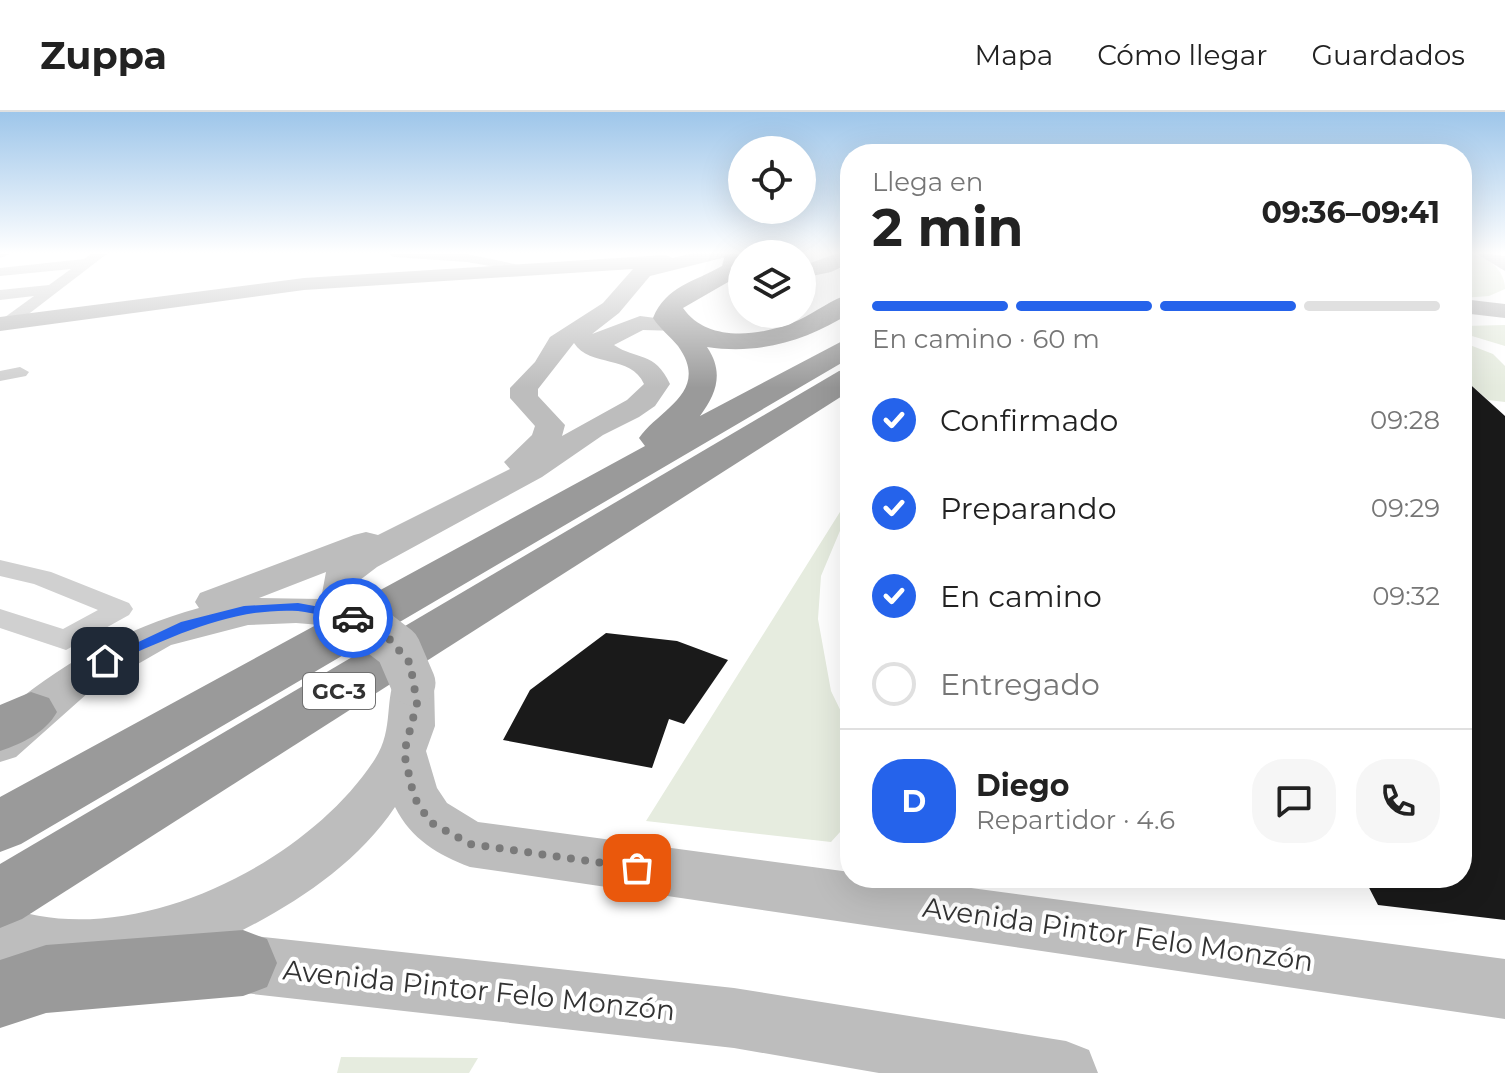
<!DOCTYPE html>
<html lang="es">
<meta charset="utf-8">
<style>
:root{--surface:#fff;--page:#f6f6f6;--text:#222;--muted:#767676;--line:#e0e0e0;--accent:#2563eb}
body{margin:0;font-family:Montserrat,sans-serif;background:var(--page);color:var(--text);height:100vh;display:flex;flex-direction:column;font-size:30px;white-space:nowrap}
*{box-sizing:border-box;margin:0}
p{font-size:26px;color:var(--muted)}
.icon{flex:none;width:44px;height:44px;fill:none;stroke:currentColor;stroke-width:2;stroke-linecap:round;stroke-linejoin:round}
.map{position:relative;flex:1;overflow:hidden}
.panel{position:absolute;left:840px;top:32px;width:632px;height:744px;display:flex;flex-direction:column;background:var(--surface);border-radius:32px;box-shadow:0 8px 32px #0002}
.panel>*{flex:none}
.fabs{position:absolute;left:728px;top:24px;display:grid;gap:16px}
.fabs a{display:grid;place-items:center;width:88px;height:88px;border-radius:50%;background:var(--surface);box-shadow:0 8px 32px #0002;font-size:40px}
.pin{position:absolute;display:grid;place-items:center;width:68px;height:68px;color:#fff;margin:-34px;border-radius:16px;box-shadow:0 4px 12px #0006}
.courier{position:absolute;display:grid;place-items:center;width:80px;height:80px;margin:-40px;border:6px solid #2563eb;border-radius:50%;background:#fff;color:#222;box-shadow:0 2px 10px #0007}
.head em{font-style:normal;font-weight:700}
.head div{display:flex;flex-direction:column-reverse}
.head{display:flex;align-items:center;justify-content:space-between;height:136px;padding:0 32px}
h1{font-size:52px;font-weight:700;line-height:60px}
.bar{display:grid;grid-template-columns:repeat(4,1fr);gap:12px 8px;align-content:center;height:96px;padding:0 32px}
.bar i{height:10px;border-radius:6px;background:var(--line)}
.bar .on{background:var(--accent)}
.bar p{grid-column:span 4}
.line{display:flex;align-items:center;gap:20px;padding:0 32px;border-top:2px solid var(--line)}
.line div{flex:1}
.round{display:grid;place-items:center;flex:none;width:84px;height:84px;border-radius:32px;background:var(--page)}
ol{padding:0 32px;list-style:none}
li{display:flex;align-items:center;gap:24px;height:88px}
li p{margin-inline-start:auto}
li .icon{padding:8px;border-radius:50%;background:var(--accent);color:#fff;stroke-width:4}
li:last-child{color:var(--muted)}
li i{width:44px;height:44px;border:4px solid var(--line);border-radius:50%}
header{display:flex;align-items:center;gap:48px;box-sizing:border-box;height:112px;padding:0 40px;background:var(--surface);border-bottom:2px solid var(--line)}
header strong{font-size:38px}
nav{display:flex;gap:44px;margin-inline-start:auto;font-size:28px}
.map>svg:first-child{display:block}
.green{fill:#e6ecdf}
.building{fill:#1a1a1a}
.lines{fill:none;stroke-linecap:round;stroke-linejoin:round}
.street{fill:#d0d0d0;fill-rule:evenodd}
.secondary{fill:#bdbdbd;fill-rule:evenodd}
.highway{fill:#9a9a9a;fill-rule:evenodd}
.secondary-bridge-far1{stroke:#bdbdbd;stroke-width:36}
.secondary-bridge{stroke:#bdbdbd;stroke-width:45}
.route{fill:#2563eb}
.done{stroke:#7a7a7a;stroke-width:8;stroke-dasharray:0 14.4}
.labels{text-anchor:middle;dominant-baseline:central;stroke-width:8;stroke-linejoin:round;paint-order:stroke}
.shield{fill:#fff;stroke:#707070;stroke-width:2}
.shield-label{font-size:22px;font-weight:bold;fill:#333}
.near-street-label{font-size:28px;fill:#333;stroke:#fff}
</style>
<header>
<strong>Zuppa</strong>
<nav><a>Mapa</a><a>Cómo llegar</a><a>Guardados</a></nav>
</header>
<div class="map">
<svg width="1505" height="961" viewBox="0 0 1505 961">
<rect width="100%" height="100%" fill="#fff"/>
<g class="green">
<path d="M1462,141C1482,141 1505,155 1505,177L1489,184L1462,186Z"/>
<polygon points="1505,213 1505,234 1462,221 1462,214"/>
<polygon points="1462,230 1493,242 1505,254 1505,290 1488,288 1462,265"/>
<polygon points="850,384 850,395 821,464 818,507 831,579 850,618 850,709 831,730 646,709"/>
<polygon points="341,945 478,946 469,961 337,961"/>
</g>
<g class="building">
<polygon points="1462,265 1505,304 1505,808 1378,793 1364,766 1462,766"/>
<polygon points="606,521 677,529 728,548 684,612 669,607 652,656 503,628 530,578"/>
</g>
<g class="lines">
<g class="street">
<polygon points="0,141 13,141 0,146"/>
<polygon points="92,141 108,141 13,214 1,214 1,208 34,184 0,188 0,178 49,173 71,157 0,164 0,156 84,147"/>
<polygon points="387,141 467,142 538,157 531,161 467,150 394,145"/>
<polygon points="1479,141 1493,141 1493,142 1486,146"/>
<polygon points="20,255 29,260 26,264 0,269 0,259"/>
<polygon points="0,448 51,460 129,491 133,497 129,503 66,538 0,516 0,497 63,517 98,498 34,472 0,464"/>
</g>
<g class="secondary">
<path d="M694,141H729L726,145L650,164L619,201L592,222L640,204L679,209L683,214L679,219L643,218L614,233C636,248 655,239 670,272L655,294L639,305L603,323L542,365L377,455L360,468L359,485L365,502L359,511L345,515L296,511L248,513L171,533L89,580L16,645L0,650V604C58,552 124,517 199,496L195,490L200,481L354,423L366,420L378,423L510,357L504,350L532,323L535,314L510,286V276L535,250L550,225L603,191L633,157L304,178L0,219V205L304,166L665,143L673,146ZM574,231C590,256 631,242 644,272L627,288L562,324L565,313L538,284V277ZM326,460L321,487L259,486Z"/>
<polygon points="838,141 850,141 850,151 831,160 802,166 802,154"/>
<polygon points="1475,141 1505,144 1505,159"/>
<polygon points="1462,187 1505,192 1505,206 1462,201"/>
<path d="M413,555L428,560L434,571L435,614L426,639L437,676L447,691L478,710L850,760V766H896L1505,847V907L470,755C438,743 411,727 395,695C357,752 295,792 235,822L734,876L1066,929L1089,938L1098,961H879L734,936L226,879L206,870L197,850L203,836C139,860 65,875 0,849V793C125,843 306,754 375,647C395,616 383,586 398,560Z"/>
</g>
<g class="highway">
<path d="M734,141L742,144V162L683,196C708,232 763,224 799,208C816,200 832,187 850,182V201C806,229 759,243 707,235C724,260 717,281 700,304L850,225V246L21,732L0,740V685L645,334L639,326C659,297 711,280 678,234C670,224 660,217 653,206C666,174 694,170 722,154L725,143Z"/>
<polygon points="850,257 850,279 22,807 0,816 0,752 839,259"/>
<path d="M31,580L49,586L57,600C45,621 23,631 0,639V593Z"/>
<polygon points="243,818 267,827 277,851 267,875 243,884 46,901 0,916 0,848 46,833"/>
</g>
<polyline class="secondary-bridge-far1" points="345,502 375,518"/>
<polyline class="secondary-bridge" points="372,516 398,536 413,571"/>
</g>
<linearGradient id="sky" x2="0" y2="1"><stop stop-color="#9ec6ea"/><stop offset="0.51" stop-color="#fff"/><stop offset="1" stop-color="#fff" stop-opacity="0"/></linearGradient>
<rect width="1505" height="276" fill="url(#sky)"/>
<path class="route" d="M298,491L353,501L359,506L353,510C335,507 316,501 298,499C231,495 170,526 110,552L105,554L98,549L181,510L244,494Z"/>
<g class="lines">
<polyline class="done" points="353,506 384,521 410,551 417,591 404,641 414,685 430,710 470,732 637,756"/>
</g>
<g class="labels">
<rect class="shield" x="303" y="561" width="72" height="36" rx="6"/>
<g class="shield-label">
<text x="339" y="579">GC-3</text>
</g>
<g class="near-street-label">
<text transform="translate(1118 822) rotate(8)">Avenida Pintor Felo Monzón</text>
<text transform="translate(479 878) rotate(6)">Avenida Pintor Felo Monzón</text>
</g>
</g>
</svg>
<div class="fabs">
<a><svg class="icon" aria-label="locate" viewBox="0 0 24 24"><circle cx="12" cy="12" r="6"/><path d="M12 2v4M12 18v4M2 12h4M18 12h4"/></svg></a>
<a><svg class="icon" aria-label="layers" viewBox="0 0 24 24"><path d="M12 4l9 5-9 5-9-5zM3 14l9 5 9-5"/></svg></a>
</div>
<div class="pin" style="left:637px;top:756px;background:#ea580c"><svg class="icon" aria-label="bag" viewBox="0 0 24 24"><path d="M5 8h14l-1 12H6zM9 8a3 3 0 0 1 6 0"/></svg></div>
<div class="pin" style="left:105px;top:549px;background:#1f2937"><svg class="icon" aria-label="home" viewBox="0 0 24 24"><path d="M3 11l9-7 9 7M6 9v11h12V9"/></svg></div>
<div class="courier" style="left:353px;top:506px"><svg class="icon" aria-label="car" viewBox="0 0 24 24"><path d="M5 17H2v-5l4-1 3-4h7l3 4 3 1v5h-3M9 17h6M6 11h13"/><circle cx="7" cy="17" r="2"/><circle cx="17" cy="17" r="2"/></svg></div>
<section class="panel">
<div class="head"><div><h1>2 min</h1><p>Llega en</p></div><em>09:36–09:41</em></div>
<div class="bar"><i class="on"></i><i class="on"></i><i class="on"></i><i></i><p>En camino · 60 m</p></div>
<ol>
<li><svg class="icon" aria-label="check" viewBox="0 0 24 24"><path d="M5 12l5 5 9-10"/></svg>Confirmado<p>09:28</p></li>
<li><svg class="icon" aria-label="check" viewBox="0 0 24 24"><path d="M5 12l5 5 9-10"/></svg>Preparando<p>09:29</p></li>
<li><svg class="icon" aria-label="check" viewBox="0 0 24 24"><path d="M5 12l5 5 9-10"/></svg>En camino<p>09:32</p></li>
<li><i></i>Entregado</li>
</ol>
<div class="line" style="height:144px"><b class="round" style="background:var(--accent);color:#fff">D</b><div><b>Diego</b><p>Repartidor · 4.6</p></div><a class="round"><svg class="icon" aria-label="chat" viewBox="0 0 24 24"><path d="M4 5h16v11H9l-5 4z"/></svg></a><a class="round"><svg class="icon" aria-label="phone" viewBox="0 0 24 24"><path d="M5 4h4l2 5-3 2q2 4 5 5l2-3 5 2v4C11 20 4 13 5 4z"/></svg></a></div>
</section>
</div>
